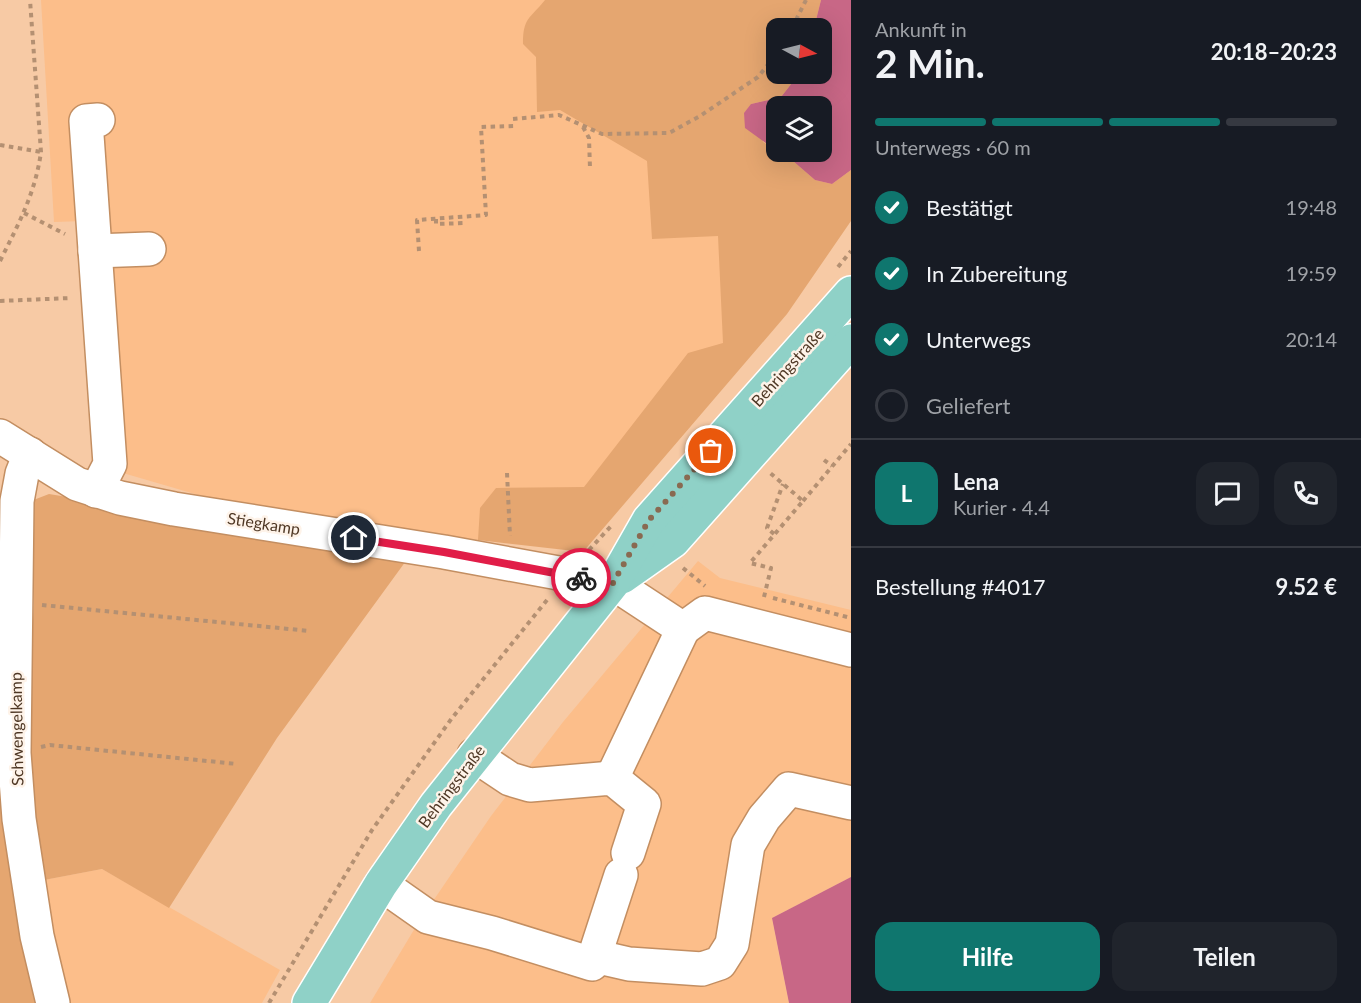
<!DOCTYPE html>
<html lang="de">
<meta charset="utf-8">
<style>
:root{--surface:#171b24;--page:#20242c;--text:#f1f3f6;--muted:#9ea1a6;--line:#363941;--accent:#0f766e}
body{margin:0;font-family:Lato,sans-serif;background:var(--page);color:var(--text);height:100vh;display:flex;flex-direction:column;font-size:22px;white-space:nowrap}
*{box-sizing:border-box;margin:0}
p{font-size:20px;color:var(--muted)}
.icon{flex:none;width:33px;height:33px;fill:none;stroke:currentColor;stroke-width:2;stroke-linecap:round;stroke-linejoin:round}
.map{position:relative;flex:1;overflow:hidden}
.panel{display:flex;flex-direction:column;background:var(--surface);width:510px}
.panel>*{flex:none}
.needle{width:39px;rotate:97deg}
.buttons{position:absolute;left:766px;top:18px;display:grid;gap:12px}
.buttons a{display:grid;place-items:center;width:66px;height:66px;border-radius:12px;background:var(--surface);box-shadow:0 6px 24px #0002;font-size:30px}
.pin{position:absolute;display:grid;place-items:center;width:51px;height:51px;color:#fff;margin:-26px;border:3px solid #fff;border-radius:50%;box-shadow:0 2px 6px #0007}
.courier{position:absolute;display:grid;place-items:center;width:60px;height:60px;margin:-30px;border:4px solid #e11d48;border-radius:50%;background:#fff;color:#222;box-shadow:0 2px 8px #0007}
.overview em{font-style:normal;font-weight:700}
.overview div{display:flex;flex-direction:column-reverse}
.overview{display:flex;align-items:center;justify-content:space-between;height:102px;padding:0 24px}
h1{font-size:39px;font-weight:700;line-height:45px}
.bar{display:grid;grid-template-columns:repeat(4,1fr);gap:9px 6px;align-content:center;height:72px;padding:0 24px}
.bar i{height:8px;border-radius:4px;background:var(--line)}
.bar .active{background:var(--accent)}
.bar p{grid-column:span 4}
.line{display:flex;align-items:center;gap:15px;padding:0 24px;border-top:2px solid var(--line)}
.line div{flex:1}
.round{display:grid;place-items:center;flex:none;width:63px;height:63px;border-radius:18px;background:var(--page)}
ol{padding:0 24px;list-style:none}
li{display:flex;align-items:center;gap:18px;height:66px}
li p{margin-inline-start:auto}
li .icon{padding:6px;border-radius:50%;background:var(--accent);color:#fff;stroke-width:4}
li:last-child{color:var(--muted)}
li i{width:33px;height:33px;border:3px solid var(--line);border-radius:50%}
.action{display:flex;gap:12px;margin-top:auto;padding:12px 24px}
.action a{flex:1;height:69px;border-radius:18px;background:var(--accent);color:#fff;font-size:24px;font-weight:700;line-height:69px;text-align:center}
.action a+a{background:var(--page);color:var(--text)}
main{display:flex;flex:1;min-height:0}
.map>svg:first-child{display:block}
.built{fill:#fcbe8a;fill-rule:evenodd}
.green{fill:#e5a670}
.water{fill:#c86786}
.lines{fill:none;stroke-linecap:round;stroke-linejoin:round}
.minor-casing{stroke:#c38e61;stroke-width:36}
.major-casing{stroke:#fff;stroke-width:36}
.path{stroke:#b49072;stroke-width:4;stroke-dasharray:4.5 4.5;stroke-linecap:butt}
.minor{stroke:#fff;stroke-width:33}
.major{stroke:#8fd1c7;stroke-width:33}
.done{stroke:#896a51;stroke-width:6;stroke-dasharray:0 10.8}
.route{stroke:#e11d48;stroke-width:8}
.labels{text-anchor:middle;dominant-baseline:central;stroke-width:5;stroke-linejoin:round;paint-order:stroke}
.street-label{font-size:16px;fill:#4e3724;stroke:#fef3e9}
</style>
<main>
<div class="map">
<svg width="851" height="1003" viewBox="0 0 851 1003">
<rect width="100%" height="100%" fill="#f7caa5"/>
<g class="built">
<path d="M41,0H851V207L579,544L523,537L478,540L418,539L236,506L99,466L85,221L54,222ZM777,28H822V74H777ZM777,106H822V152H777Z"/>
<polygon points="698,561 720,578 851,610 851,877 772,918 789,1003 370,1003 418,923 491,816 563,722"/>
<polygon points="102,869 280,970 262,1003 67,1003 44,880"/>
</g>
<g class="green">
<path d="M545,0H821L814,28H777V74H799L781,97L751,104L763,142L793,161L815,180L832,184L851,170V221L787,314L583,552L478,540L480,508L496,488L584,487L688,353L723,343L718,236L652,239L647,161L560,110L537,112L536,57L523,44C523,17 530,19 545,0Z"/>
<polygon points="49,494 411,554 277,738 169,908 102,869 44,880 37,829 27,713 34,604 31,501"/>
<polygon points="0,713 36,1003 0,1003"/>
</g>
<g class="water">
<polygon points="821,0 851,0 851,170 832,184 815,180 793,161 778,152 822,152 822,106 777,106 777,151 745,128 744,113 751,104 781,97 799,74 822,74 822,28 814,28"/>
<polygon points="851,877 851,1003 789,1003 772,918"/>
</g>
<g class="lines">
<g class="minor-casing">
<g id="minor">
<polyline points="95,251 149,249"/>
<polyline points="0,436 77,484 120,498 174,509 444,552 613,583 683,629 612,778"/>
<polyline points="30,454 22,474 17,501 14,753 19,819 37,936 53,1003"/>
<polyline points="96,491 110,464 86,121 98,120"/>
<polyline points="683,629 705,613 851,650"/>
<polyline points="474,755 510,779 530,785 612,778 644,804 628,853"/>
<polyline points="381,884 428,917 492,933 592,964 621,875"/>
<polyline points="594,956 629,964 702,969 720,963 732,944 748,845 764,818 789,789 851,803"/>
</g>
</g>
<g class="major-casing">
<g id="major">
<polyline points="622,577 673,541 851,341"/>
<polyline points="309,1003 381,884 436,805 613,583 649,520 851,293"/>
</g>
</g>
<g class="path">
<polyline points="792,28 806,0"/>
<polyline points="513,119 559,115 602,134 669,133 700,116 758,77 777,53"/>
<polyline points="583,127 589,138 590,168"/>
<polyline points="0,145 41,152"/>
<polyline points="24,213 65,234"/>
<polyline points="436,219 436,224 465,223"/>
<polyline points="419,251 417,220 486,215 481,127 514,126"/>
<path d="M0,261C19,223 35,194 41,152L30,0"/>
<polyline points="838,267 851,251"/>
<polyline points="0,301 71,298"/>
<polyline points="824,460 832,466"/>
<polyline points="507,473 510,536"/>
<polyline points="803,501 851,444"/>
<polyline points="774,534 767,528 783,484"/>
<polyline points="589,550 612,525"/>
<polyline points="683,568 705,586"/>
<polyline points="764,597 771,568 750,563 803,501 769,472"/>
<polyline points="773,598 851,618"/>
<polyline points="42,605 310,631"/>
<polyline points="41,747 50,745 237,764"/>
<polyline points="269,1003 372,830 452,718 547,600"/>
</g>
<use href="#minor" class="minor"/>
<use href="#major" class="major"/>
</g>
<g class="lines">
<polyline class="done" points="581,578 613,583 649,520 711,451"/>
<polyline class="route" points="354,538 444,552 581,578"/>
</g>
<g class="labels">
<g class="street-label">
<text transform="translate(787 367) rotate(-48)">Behringstraße</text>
<text transform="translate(264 523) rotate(9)">Stiegkamp</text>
<text transform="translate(16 729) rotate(-91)">Schwengelkamp</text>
<text transform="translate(451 786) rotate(-53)">Behringstraße</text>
</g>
</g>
</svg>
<div class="buttons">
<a><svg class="needle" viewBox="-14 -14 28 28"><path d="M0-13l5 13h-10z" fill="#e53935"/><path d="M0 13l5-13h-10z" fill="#9ea1a6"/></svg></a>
<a><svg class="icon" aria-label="layers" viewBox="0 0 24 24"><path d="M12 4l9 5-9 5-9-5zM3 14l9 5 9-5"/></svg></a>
</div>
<div class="pin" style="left:711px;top:451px;background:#ea580c"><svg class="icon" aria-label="bag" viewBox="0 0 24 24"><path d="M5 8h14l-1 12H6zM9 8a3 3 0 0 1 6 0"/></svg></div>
<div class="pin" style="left:354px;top:538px;background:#1f2937"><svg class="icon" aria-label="home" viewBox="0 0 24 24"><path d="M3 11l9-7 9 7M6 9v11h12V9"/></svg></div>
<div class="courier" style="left:581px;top:578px"><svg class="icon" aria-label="bike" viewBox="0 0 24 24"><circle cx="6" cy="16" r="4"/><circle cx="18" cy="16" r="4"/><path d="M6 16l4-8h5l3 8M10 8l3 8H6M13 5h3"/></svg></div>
</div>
<section class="panel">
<div class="overview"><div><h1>2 Min.</h1><p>Ankunft in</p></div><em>20:18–20:23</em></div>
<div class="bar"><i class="active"></i><i class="active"></i><i class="active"></i><i></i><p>Unterwegs · 60 m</p></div>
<ol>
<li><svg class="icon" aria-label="check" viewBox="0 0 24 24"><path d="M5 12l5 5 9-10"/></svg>Bestätigt<p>19:48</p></li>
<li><svg class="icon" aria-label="check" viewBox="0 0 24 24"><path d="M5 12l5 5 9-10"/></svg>In Zubereitung<p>19:59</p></li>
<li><svg class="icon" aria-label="check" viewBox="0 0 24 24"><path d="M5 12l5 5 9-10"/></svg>Unterwegs<p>20:14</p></li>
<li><i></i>Geliefert</li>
</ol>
<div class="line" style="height:108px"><b class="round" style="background:var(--accent);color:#fff">L</b><div><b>Lena</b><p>Kurier · 4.4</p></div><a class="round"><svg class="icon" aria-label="chat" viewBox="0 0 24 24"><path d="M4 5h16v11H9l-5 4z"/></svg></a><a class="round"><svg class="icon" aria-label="phone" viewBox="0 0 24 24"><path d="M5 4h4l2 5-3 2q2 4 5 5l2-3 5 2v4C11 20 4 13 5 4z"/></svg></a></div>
<div class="line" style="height:78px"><div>Bestellung #4017</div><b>9.52 €</b></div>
<div class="action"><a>Hilfe</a><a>Teilen</a></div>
</section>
</main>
